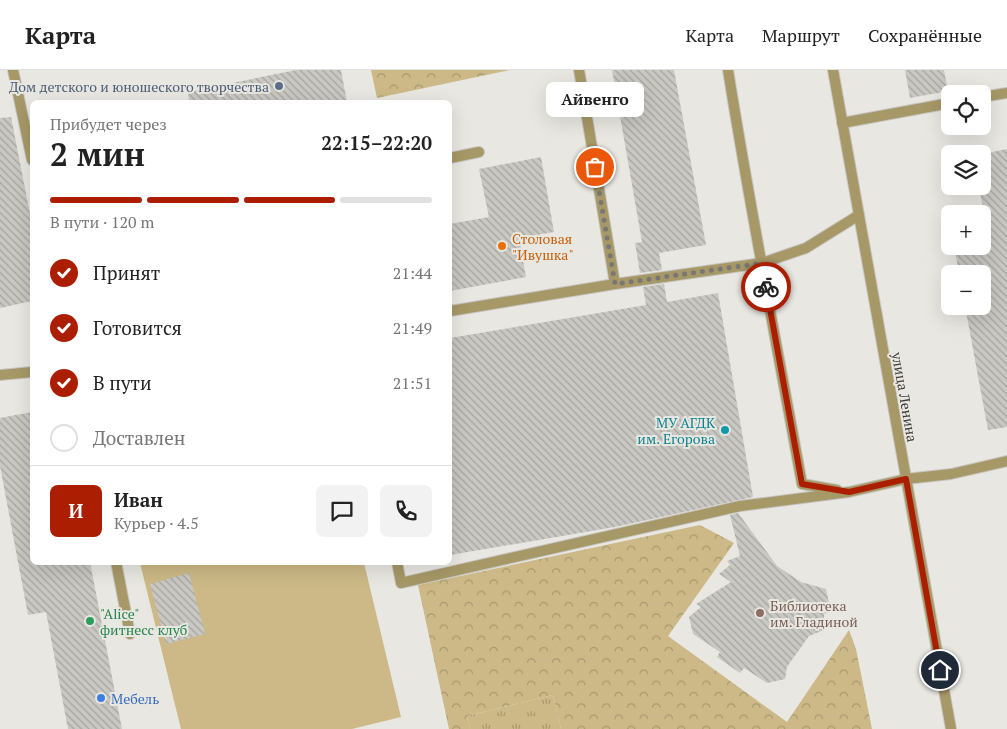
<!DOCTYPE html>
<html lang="ru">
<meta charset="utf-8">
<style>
:root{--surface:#fff;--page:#f2f2f2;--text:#222;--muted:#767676;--line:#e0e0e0;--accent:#ac1e01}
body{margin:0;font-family:"PT Serif",serif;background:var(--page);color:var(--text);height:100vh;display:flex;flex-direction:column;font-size:19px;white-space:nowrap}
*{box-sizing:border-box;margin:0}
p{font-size:16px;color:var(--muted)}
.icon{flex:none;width:28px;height:28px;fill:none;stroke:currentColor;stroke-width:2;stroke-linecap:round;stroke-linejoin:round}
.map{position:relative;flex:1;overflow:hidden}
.sheet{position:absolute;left:30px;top:30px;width:422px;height:465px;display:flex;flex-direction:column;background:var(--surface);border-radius:8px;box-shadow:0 5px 20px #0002}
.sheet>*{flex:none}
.buttons{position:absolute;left:941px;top:15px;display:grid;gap:10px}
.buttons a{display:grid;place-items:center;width:50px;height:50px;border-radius:8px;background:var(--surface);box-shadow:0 5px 20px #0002;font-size:25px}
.pin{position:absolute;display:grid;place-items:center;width:42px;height:42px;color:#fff;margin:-21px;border:2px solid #fff;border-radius:50%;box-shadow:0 1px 5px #0007}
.courier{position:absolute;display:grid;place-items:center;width:50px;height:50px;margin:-25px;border:4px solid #ac1e01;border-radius:50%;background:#fff;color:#222;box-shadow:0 1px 6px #0007}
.bubble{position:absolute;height:35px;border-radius:8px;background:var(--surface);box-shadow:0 5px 20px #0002;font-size:16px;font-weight:600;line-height:35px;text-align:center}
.overview em{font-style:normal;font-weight:600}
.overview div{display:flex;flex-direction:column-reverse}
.overview{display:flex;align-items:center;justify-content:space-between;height:85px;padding:0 20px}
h1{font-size:32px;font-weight:600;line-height:38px}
.bar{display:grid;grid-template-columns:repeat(4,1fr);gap:8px 5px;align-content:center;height:60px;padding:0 20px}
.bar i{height:6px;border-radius:4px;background:var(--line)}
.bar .selected{background:var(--accent)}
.bar p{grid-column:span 4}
.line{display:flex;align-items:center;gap:12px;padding:0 20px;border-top:1px solid var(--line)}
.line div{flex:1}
.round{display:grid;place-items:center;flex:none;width:52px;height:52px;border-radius:8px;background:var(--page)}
ol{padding:0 20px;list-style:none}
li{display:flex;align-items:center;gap:15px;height:55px}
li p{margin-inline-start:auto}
li .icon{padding:5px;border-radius:50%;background:var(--accent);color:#fff;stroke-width:4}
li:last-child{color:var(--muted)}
li i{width:28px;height:28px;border:2px solid var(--line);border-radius:50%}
header{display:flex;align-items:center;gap:30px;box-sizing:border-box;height:70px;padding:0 25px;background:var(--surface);border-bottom:1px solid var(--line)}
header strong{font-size:24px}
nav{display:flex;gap:28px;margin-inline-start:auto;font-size:18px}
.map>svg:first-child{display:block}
.forest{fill:url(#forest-crowns)}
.park{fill:url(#park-tufts)}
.pitch{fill:#ccb987}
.building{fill:url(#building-back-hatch)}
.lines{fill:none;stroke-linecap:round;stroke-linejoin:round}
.service-casing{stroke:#c6c5c0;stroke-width:12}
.tertiary-casing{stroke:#c6c5c0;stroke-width:12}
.service{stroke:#a79867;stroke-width:10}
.tertiary{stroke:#a79867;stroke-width:10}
.done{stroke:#787774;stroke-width:5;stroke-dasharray:0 9}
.route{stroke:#ac1e01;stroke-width:6}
.service-dot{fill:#5c6f8a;stroke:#e9e7e2;stroke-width:2}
.food-dot{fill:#e8710a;stroke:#e9e7e2;stroke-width:2}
.culture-dot{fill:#0f9aa8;stroke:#e9e7e2;stroke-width:2}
.education-dot{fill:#8d6e63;stroke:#e9e7e2;stroke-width:2}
.leisure-dot{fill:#2e9e5b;stroke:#e9e7e2;stroke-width:2}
.shop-dot{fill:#3f7fe0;stroke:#e9e7e2;stroke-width:2}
.labels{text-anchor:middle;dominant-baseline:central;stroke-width:4;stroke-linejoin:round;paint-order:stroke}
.service-label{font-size:14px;fill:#4e5e75;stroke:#e9e7e2;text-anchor:end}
.food-label{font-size:14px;fill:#c56008;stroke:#e9e7e2;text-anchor:start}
.street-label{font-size:14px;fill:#3b3b39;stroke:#e9e7e2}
.culture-label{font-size:14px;fill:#0d838f;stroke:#e9e7e2;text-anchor:end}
.education-label{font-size:14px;fill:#785e54;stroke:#e9e7e2;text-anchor:start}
.leisure-label{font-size:14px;fill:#27864d;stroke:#e9e7e2;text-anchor:start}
.shop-label{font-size:14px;fill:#366cbe;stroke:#e9e7e2;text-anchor:start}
</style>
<header>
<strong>Карта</strong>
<nav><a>Карта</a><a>Маршрут</a><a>Сохранённые</a></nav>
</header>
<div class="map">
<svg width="1007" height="659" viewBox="0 0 1007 659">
<defs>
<pattern id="forest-crowns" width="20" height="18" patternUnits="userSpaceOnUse" patternTransform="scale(1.25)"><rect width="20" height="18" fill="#ccb987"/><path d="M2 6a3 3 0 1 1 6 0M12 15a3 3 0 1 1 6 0" fill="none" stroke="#a7986f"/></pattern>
<pattern id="park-tufts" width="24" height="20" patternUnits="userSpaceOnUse" patternTransform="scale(1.25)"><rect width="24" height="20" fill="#ccb987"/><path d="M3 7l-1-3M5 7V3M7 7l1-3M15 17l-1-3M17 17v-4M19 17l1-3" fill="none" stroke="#a7986f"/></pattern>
<pattern id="building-back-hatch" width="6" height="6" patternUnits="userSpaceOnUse" patternTransform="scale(1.25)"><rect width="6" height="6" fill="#cac8c3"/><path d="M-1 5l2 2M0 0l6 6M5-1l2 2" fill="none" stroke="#a5a49f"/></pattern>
</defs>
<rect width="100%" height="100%" fill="#e9e7e2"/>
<g class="forest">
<polygon points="371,0 510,0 377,28"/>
<polygon points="700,455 734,473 668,566 787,652 849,560 856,579 872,659 561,659 553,625 467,646 470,659 449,659 418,515"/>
</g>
<polygon class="park" points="553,625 561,659 470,659 467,646"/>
<polygon class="pitch" points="140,493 364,493 401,647 352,659 181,659"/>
<g class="building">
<polygon points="296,0 341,0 347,32 189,32 188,22"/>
<polygon points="612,0 674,0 706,175 659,183 662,200 640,203 635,173 642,172"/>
<polygon points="905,0 944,0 948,21 910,28"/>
<polygon points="11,47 32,154 32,231 0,238 0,48"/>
<polygon points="1007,79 1007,357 988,360 965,236 982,236 982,204 959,204 955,180 989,174 979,116 982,116 982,84"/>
<polygon points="541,87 554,162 519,168 526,207 450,221 450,154 489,147 479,99"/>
<polygon points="664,214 667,232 718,223 753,427 615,457 450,485 450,268 646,235 643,217"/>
<polygon points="32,342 32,492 90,492 122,659 68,659 46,542 28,545 0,396 0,348"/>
<polygon points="738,443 777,496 801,512 826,519 831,542 824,544 824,560 809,566 787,597 785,609 767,613 744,598 740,603 717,587 720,582 693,564 689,547 701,537 696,534 731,512 719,504 730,495 727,491 740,486 730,445"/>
<polygon points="189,503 205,564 166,574 150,514"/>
</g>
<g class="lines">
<g class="service-casing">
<g id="service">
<polyline points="13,0 32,90"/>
<polyline points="579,0 615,214"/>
<path d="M728,0C750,138 777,276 802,414L837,420"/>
<polyline points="982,27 1007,23"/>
<polyline points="842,53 950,33"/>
<polyline points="450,88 479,82"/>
<polyline points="450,241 615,214 762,193 806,178 859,145"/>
<polyline points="0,305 32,302"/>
<polyline points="116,492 130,564"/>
<polyline points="397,492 401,513 740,436 849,422 906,409 951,404 1007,391"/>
</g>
</g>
<g class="tertiary-casing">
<polyline id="tertiary" points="833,0 951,659"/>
</g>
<use href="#service" class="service"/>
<use href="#tertiary" class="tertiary"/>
</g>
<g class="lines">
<polyline class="done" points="595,97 615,214 762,193 766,217"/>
<polyline class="route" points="766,217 802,414 849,422 906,409 940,600"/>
</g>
<circle class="service-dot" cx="279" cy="16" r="5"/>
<circle class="food-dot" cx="502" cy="176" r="5"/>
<circle class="culture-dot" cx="725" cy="360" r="5"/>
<circle class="education-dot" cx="760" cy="543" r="5"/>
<circle class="leisure-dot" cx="90" cy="551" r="5"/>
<circle class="shop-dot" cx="101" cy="628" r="5"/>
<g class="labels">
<g class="service-label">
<text x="269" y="16">Дом детского и юношеского творчества</text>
</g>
<g class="food-label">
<text x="512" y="168">Столовая<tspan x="512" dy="16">"Ивушка"</tspan></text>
</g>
<g class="street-label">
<text transform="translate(905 327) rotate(80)">улица Ленина</text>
</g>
<g class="culture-label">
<text x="715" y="352">МУ АГДК<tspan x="715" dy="16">им. Егорова</tspan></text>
</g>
<g class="education-label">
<text x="770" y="535">Библиотека<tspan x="770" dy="16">им. Гладиной</tspan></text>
</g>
<g class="leisure-label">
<text x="100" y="543">"Alice"<tspan x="100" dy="16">фитнесс клуб</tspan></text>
</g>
<g class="shop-label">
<text x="111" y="628">Мебель</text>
</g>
</g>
</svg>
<div class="buttons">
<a><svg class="icon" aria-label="locate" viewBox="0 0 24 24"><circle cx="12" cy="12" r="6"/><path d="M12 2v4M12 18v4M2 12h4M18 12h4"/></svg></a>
<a><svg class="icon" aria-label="layers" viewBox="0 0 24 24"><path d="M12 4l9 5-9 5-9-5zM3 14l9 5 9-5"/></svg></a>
<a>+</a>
<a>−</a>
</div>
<div class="pin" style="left:595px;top:97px;background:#ea580c"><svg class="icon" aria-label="bag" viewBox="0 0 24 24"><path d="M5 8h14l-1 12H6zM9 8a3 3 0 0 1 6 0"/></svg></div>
<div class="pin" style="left:940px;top:600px;background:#1f2937"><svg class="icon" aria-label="home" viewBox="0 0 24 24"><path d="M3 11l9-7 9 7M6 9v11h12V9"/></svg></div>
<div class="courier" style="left:766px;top:217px"><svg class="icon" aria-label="bike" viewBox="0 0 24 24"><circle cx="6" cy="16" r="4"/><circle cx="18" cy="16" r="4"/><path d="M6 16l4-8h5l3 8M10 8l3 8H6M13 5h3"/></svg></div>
<div class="bubble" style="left:546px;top:12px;width:98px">Айвенго</div>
<section class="sheet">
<div class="overview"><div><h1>2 мин</h1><p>Прибудет через</p></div><em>22:15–22:20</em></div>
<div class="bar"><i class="selected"></i><i class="selected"></i><i class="selected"></i><i></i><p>В пути · 120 m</p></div>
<ol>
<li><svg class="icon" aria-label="check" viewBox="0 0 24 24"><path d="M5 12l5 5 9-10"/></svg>Принят<p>21:44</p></li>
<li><svg class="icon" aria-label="check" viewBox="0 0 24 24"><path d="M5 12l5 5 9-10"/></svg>Готовится<p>21:49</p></li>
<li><svg class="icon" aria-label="check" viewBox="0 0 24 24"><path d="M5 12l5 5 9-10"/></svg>В пути<p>21:51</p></li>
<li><i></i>Доставлен</li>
</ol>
<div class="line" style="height:90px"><b class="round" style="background:var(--accent);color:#fff">И</b><div><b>Иван</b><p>Курьер · 4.5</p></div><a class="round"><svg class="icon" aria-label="chat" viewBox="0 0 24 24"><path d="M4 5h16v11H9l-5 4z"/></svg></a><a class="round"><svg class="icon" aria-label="phone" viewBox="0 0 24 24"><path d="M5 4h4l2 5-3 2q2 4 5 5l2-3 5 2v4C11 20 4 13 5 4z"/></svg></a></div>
</section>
</div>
